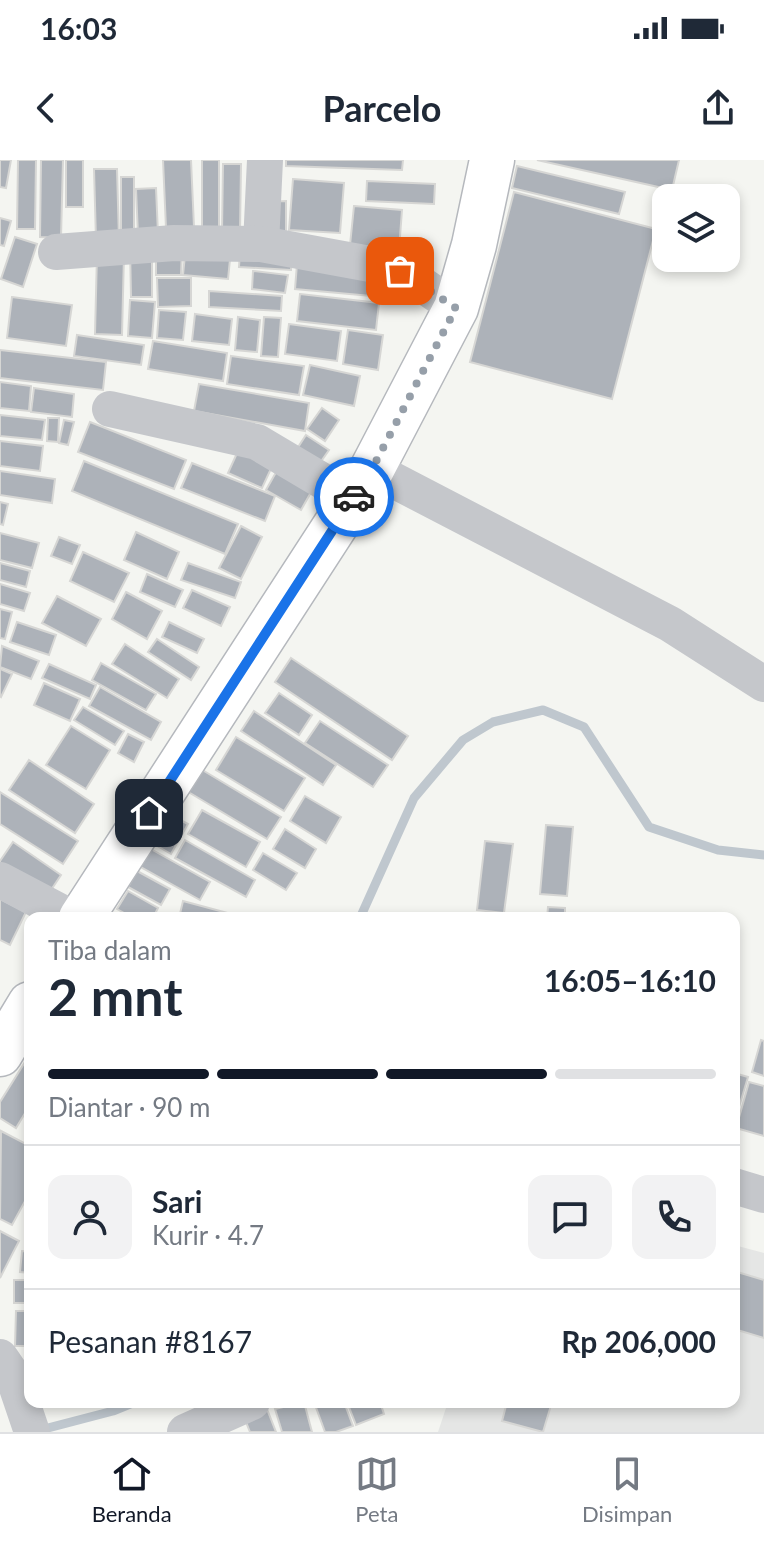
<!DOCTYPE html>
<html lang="id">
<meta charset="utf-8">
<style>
:root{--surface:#fff;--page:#f2f2f3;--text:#1f2937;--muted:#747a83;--line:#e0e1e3;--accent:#111827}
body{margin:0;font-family:Lato,sans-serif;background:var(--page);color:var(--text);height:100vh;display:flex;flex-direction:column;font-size:30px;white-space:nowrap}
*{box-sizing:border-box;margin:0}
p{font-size:26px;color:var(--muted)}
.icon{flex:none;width:44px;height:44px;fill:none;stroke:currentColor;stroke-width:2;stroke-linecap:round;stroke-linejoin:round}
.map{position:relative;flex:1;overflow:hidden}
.sheet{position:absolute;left:24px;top:752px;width:716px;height:496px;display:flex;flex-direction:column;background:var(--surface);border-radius:16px;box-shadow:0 4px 12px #0003}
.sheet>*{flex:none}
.tools{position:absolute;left:652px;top:24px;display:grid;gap:16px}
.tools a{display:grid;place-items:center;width:88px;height:88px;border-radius:16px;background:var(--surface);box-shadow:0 4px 12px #0003;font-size:40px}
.pin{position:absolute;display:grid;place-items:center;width:68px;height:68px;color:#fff;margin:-34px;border-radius:16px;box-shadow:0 4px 12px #0006}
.courier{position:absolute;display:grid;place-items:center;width:80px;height:80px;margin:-40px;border:6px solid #1a73e8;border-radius:50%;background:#fff;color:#222;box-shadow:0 2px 10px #0007}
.head em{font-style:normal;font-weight:700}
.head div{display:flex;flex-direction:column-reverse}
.head{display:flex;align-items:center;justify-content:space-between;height:136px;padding:0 24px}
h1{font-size:52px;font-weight:700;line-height:60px}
.bar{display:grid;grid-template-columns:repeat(4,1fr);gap:12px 8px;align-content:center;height:96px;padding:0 24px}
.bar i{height:10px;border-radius:6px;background:var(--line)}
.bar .current{background:var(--accent)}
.bar p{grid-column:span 4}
.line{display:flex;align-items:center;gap:20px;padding:0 24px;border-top:2px solid var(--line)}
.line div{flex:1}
.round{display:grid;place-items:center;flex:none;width:84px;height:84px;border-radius:16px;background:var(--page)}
.status{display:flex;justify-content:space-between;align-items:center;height:56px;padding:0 40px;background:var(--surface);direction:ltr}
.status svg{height:22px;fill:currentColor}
header{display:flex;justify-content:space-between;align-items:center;height:104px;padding:0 24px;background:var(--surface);font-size:36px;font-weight:700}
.menu{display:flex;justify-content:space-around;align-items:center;height:112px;border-top:2px solid var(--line);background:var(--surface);font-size:22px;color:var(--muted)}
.menu a{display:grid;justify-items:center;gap:4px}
.menu .current{color:var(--accent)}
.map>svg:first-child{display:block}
.built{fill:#e5e6e5}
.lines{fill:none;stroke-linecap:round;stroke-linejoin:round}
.stream{stroke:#bfc7ce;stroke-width:9}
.building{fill:#adb2b9;stroke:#d6d6d4;stroke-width:2}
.major-casing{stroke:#b5b8bd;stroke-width:47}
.minor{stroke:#c5c7cb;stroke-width:36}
.major{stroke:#fff;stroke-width:44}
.done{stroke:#969fa9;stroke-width:8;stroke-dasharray:0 14.4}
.route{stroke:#1a73e8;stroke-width:10}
</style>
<div class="status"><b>16:03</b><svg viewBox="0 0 49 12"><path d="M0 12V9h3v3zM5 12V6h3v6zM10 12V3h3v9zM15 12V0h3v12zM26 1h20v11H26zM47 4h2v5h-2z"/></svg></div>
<header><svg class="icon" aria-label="back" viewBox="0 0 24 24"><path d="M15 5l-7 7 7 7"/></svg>Parcelo<svg class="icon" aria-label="share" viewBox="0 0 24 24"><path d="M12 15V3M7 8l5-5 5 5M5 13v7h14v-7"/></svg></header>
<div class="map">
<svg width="764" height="1272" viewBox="0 0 764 1272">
<rect width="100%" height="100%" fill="#f4f5f1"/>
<polygon class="built" points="734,1085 764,1093 764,1272 438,1272 448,1242 734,1242"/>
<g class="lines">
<g class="stream">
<polyline points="360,758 414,638 463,580 493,562 543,550 584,567 649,667 718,690 764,695"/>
<polyline points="40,1270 113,1251 135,1242"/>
</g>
</g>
<g class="building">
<polygon points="0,0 11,0 6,28 0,27"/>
<polygon points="18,0 36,0 35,69 17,69"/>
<polygon points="41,0 63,0 61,78 40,77"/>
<rect x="66" y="0" width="17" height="47"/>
<polygon points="163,0 191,0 194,67 166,68"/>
<polygon points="202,0 219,0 219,69 202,68"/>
<polygon points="286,0 403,0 402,10 286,6"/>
<polygon points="537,0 679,0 672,30"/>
<polygon points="223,4 241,4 240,72 222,71"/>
<polygon points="517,6 625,32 619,54 512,28"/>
<polygon points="94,9 117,9 119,80 96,80"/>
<rect x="121" y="17" width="13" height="56"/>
<polygon points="293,19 344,23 340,73 289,70"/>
<polygon points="367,21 435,24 434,44 366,41"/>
<polygon points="156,28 158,74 138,75 136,29"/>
<polygon points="514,32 656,69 612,239 470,202"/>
<polygon points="286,41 286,73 265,73 265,42"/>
<polygon points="354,46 402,50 399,90 350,85"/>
<polygon points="0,58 11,61 4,86 0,85"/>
<polygon points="15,77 37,84 23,127 1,119"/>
<polygon points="186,85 231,90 228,119 183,115"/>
<polygon points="130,87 152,87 152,137 131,137"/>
<polygon points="156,88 182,89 181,115 156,115"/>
<polygon points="240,91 292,94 291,110 239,107"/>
<polygon points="97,94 124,94 122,175 95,174"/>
<polygon points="297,104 384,112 382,137 295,129"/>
<polygon points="253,111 288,115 285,133 252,129"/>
<polygon points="157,118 191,118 191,146 158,147"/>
<polygon points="209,131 282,136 281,151 209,147"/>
<polygon points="300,134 379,143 376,170 297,161"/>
<polygon points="12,137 72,145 66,186 7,178"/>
<polygon points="130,140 155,142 152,178 128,176"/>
<polygon points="159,150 186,152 183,180 157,178"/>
<polygon points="195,154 232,159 229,185 192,181"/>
<polygon points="238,157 260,160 257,192 235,190"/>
<polygon points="264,157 281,158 278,197 261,196"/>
<polygon points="289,164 341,171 337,201 285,194"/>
<polygon points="348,170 383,175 378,210 343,204"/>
<polygon points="77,175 144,185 141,205 74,196"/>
<polygon points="153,181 227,193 223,221 148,209"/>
<polygon points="0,190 106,202 103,230 0,218"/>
<polygon points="231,196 304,206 299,235 227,224"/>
<polygon points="310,205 360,216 354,246 303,235"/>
<polygon points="0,222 31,226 29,251 0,248"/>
<polygon points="199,224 309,243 305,271 194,251"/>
<polygon points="34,228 74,234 72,257 31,252"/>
<polygon points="322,248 339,260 325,281 307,269"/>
<polygon points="0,255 45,260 42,280 0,276"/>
<polygon points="48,258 59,258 58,282 47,281"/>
<polygon points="64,260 74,262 68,285 59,283"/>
<polygon points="90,262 186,300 174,329 78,292"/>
<polygon points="306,275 329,290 315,310 293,295"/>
<polygon points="0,281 43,286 40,311 0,306"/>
<polygon points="242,282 276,298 262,328 228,313"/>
<polygon points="84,301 238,364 225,394 72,331"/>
<polygon points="192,303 275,336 265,361 181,328"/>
<polygon points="279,307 314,327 301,350 266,330"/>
<polygon points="0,311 55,319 52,343 0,335"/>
<polygon points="0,342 8,344 3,365 0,364"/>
<polygon points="241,366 262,377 241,419 219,408"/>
<polygon points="136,372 179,392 167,419 124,400"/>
<polygon points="0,373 39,383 32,408 0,400"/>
<polygon points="59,377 80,385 72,404 51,396"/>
<polygon points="83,392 129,413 114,442 70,421"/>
<polygon points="0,403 30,411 26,427 0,420"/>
<polygon points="188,403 241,422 235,438 181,420"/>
<polygon points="147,414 183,430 175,447 140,432"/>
<polygon points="0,424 30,433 24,451 0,444"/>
<polygon points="192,430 230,447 221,466 183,448"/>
<polygon points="126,432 162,451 147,479 112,459"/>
<polygon points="57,436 101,459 86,486 42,463"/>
<polygon points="0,449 12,452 5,479 0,478"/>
<polygon points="17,462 56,475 49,495 10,482"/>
<polygon points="169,462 204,479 197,493 162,477"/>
<polygon points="157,479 199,507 191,520 148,492"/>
<polygon points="125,484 179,519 167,538 112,504"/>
<polygon points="2,486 39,501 31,519 0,507"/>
<polygon points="291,498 408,576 392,600 275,522"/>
<polygon points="101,503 156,534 146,550 92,520"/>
<polygon points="49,504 96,525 90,539 42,518"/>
<polygon points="0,509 12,514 1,537 0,536"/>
<polygon points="44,523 80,539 70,561 34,545"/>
<polygon points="100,527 161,562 151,580 89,546"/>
<polygon points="279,533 312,555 299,575 265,553"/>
<polygon points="83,547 124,571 115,585 74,560"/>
<polygon points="254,551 336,605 323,625 241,571"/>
<polygon points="320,561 388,605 373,627 305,583"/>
<polygon points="71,566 110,590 86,629 46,605"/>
<polygon points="128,574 144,582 134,602 118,593"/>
<polygon points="236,577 305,618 284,651 216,610"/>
<polygon points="29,600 94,644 75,673 9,630"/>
<polygon points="199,608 281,657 267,679 185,630"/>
<polygon points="0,632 78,681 63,704 0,664"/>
<polygon points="305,636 341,657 326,683 290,661"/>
<polygon points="202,650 260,682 246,707 188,674"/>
<polygon points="169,654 188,664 171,694 152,683"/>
<polygon points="546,665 573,667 567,736 540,734"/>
<polygon points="285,669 316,689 305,708 273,689"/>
<polygon points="185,680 255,720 246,737 175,698"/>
<polygon points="485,681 513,684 504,753 477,750"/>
<polygon points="13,682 61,715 43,742 0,712 0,701"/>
<polygon points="149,688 210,722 200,740 139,706"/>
<polygon points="263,693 297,713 286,730 253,710"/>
<polygon points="137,711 170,729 161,745 128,727"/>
<polygon points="128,731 158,748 153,758 133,758 117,749"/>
<polygon points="0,739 26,752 10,785 0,780"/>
<polygon points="183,741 246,758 179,758"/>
<polygon points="548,747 565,748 565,758 547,758"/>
<polygon points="761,880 764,881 764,916 752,912"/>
<polygon points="30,894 30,945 16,968 0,958 0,942"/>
<polygon points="734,913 748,917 734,964"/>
<polygon points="749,922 764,926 764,976 736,968"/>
<polygon points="1,971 30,986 30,1032 12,1065 0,1059"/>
<polygon points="0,1071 19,1081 0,1118"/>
<polygon points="22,1091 30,1092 30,1113 20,1112"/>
<polygon points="734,1111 764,1120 764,1178 734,1169"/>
<rect x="14" y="1120" width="16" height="23"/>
<polygon points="16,1151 30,1151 30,1186 15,1186"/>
<polygon points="304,1242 312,1272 282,1272 275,1249"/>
<polygon points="314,1242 344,1242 353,1266 336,1272 325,1272"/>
<polygon points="347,1242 380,1242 384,1254 356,1265"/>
<polygon points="507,1242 552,1242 543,1272 502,1261"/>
<polygon points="267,1249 276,1272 250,1272 244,1257"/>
</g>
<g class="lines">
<g class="major-casing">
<g id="major">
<polyline points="81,758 372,309 456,148 474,85 492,0"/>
<polyline points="0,894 30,844"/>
</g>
</g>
<g class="minor">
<polyline points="261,84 265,0"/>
<polyline points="56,92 174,83 261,84 392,108 411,117 456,148"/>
<polyline points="110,249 257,282 353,339"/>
<polyline points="372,309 670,464 764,524"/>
<polyline points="0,720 72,758"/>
<polyline points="734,1026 764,1035"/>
<polyline points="0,1197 13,1216 32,1272"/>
<polyline points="185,1272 252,1242"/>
</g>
<use href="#major" class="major"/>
</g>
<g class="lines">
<polyline class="done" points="354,337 372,309 456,148 400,111"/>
<polyline class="route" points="149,653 354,337"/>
</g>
</svg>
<div class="tools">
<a><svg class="icon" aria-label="layers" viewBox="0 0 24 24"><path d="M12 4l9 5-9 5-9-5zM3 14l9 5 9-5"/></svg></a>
</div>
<div class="pin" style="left:400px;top:111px;background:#ea580c"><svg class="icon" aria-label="bag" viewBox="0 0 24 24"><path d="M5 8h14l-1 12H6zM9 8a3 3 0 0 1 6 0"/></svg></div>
<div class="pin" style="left:149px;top:653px;background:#1f2937"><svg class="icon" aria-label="home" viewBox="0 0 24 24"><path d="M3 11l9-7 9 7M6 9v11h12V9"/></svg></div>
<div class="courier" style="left:354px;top:337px"><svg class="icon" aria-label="car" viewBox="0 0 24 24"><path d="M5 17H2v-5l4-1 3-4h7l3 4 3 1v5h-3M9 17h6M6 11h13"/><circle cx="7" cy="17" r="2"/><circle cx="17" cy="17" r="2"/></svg></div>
<section class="sheet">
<div class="head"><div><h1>2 mnt</h1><p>Tiba dalam</p></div><em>16:05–16:10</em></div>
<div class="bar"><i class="current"></i><i class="current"></i><i class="current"></i><i></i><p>Diantar · 90 m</p></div>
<div class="line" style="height:144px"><a class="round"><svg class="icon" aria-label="person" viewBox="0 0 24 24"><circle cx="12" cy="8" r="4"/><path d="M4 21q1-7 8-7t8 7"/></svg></a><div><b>Sari</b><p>Kurir · 4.7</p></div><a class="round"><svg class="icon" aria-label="chat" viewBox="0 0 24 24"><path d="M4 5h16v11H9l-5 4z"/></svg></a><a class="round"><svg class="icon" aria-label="phone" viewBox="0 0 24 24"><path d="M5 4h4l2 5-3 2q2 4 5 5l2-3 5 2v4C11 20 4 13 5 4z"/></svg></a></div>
<div class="line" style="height:104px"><div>Pesanan #8167</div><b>Rp 206,000</b></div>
</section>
</div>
<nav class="menu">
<a class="current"><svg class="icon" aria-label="home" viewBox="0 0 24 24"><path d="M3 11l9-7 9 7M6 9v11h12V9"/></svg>Beranda</a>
<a><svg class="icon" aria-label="map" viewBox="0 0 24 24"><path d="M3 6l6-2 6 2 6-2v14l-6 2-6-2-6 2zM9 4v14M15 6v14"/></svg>Peta</a>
<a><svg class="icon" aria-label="saved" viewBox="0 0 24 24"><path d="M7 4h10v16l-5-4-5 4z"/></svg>Disimpan</a>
</nav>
